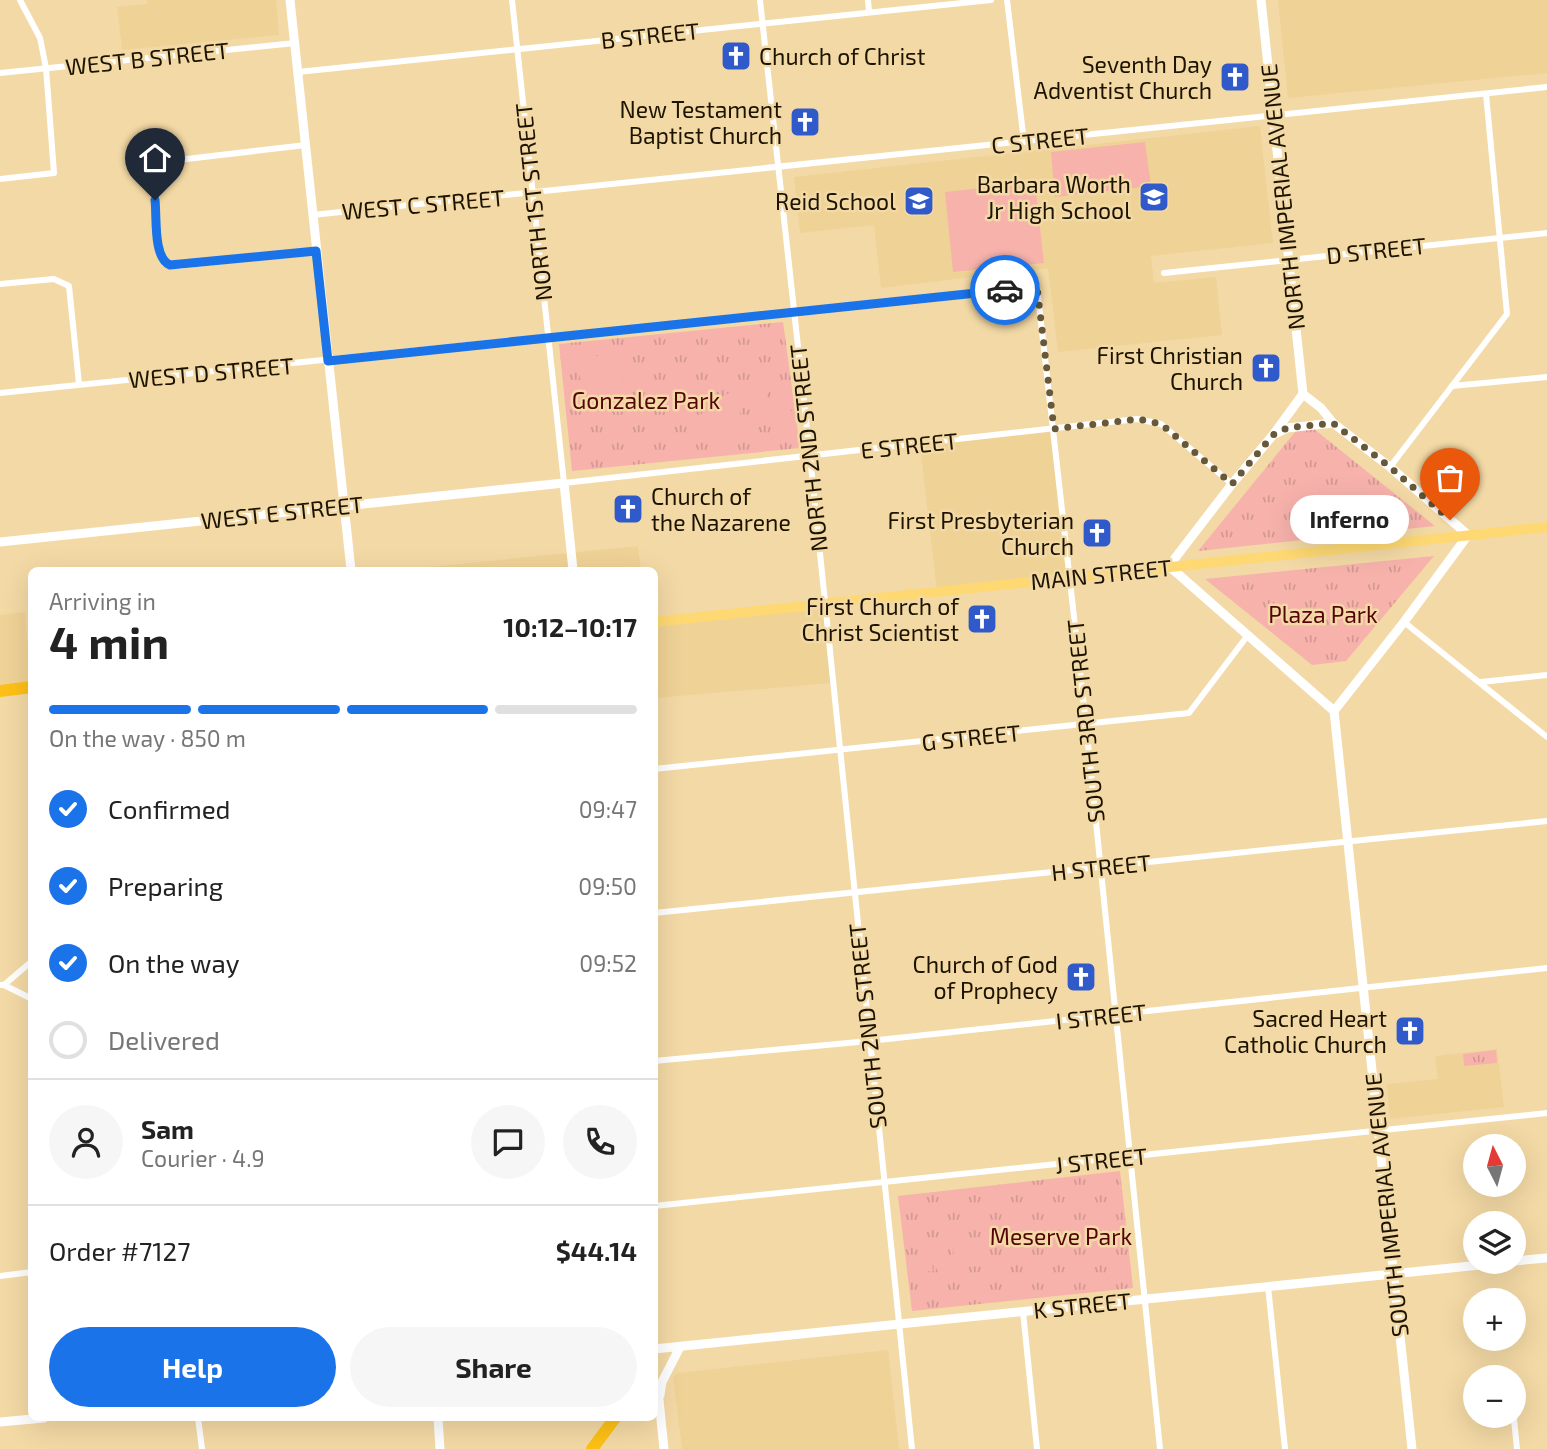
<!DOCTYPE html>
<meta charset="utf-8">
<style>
:root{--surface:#fff;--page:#f6f6f6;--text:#222;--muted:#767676;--line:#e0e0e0;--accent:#1a73e8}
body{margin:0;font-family:"Exo 2",sans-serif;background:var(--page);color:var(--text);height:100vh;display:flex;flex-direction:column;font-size:26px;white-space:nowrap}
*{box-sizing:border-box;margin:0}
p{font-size:23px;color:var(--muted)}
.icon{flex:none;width:38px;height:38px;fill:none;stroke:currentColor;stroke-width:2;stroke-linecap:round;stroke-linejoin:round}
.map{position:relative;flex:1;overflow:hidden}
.details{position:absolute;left:28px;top:567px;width:630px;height:854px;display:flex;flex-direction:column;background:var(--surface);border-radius:10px;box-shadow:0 7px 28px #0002}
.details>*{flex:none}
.needle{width:46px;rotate:354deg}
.fabs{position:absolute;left:1463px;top:1134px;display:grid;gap:14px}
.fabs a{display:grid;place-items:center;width:63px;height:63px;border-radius:50%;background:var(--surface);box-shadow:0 7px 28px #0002;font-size:35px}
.pin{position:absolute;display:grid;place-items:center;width:60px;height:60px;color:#fff;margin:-72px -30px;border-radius:50% 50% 50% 0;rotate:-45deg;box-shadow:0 0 7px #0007}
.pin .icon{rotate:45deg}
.courier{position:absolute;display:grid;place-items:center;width:70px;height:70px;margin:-35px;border:5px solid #1a73e8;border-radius:50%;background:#fff;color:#222;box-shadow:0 2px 9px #0007}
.bubble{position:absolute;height:49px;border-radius:24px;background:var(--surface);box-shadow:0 7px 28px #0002;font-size:23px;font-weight:700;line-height:49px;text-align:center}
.summary em{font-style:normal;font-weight:700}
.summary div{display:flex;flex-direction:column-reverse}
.summary{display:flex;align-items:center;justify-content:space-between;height:119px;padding:0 21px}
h1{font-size:46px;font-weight:700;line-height:52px}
.bar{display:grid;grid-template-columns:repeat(4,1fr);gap:10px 7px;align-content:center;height:84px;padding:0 21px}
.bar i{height:9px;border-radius:5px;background:var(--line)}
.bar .selected{background:var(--accent)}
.bar p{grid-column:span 4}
.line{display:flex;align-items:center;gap:18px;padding:0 21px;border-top:2px solid var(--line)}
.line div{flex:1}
.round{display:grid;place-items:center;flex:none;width:74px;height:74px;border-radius:37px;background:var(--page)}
ol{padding:0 21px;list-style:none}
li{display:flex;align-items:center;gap:21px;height:77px}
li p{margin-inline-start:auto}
li .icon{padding:7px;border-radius:50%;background:var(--accent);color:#fff;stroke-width:4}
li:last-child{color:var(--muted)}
li i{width:38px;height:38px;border:4px solid var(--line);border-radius:50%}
.cta{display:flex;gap:14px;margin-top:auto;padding:14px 21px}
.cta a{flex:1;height:80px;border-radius:42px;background:var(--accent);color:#fff;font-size:28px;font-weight:700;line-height:80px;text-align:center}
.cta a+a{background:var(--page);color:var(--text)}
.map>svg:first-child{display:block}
.built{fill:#efd296}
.grass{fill:url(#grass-tufts)}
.pitch{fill:#f7b2ac}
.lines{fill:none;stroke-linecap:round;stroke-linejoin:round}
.street{stroke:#fff;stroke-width:6}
.secondary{stroke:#fff;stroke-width:9}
.primary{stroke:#fed973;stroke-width:10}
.highway{stroke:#fdc016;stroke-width:12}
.done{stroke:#67583a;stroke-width:7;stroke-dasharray:0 12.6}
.route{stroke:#1a73e8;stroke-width:9}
.labels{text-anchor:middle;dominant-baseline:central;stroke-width:5;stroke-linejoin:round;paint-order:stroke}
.street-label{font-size:23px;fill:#1c1301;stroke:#f3d9a5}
.poi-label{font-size:23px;fill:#1c1301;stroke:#f3d9a5;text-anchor:end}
.park-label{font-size:23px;fill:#55040a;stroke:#f3d9a5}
</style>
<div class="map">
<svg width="1547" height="1449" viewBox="0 0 1547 1449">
<defs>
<pattern id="grass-tufts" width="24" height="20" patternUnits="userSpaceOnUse" patternTransform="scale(1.75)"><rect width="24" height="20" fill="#f7b2ac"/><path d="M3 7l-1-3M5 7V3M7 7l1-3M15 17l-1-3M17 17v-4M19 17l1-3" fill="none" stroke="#d39892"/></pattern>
</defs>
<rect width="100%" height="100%" fill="#f3d9a5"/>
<g class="built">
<polygon points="147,0 276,0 279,35 122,50 117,7 147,4"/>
<polygon points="1278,0 1547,0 1547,73 1288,98"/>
<polygon points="1260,126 1273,243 1151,256 1154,283 1216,277 1222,335 1058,352 1048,268 881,288 874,225 800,233 794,177"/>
<polygon points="1054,429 1070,578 937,592 920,444"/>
<polygon points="638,546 641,570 400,570"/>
<polygon points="823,604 832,683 655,698 655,622"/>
<polygon points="25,612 31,687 0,691 0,615"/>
<polygon points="1497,1049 1504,1107 1390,1119 1387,1084 1438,1079 1435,1056"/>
<polygon points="888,1350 899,1449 682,1449 673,1377 678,1373"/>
</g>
<g class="grass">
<polygon points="783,322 800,448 572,471 559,344"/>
<polygon points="1304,421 1435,526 1198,551"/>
<polygon points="1434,556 1346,661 1312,665 1205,579"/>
<polygon points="1496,1050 1497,1063 1464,1066 1463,1054"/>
<polygon points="1120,1171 1133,1288 912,1311 898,1196"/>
</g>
<g class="pitch">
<polygon points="1145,142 1151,186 1055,197 1051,152"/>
<polygon points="1035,182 1044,263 953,272 945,192"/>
<path d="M620,354L629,368C620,384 606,405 586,406L582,402L579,362L585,357Z"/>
<polygon points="788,386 792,421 774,423 770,388"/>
<path d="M738,389L742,436L740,439L693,443L692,426C704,409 719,396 738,389Z"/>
<polygon points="766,389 770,423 752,425 749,391"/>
<polygon points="982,1237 985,1265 972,1267 969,1239"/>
<polygon points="965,1239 968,1267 955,1269 952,1240"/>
<polygon points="947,1241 950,1269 937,1270 934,1242"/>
<polygon points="930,1243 933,1271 920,1272 917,1244"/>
</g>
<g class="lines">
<g class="street">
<polyline points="512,0 564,483 1137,419 1161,424 1232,484"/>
<polyline points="760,0 810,456 912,1449"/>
<polyline points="868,0 869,12"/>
<polyline points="1007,0 1024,142"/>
<polyline points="298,72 991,0"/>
<polyline points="0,73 295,43"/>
<polyline points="306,145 161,162 151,166 159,253 164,263 178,266 316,251"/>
<polyline points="0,179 54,173 46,68 40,38 20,0"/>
<polyline points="312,215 1547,87"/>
<polyline points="1164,273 1547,233"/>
<polyline points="0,284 54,279 69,286 79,384"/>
<polyline points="1452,386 1547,377"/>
<polyline points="0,393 1037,287 1086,724 1160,1449"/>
<polyline points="1390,467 1507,314 1486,94"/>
<polyline points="1404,622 1547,737"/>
<polyline points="1481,682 1547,675"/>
<polyline points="654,769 1189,713 1248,635"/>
<polyline points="654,913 1547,821"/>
<polyline points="0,985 4,985 32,961"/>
<polyline points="4,985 32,999"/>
<polyline points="654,1061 869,1041 1547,968"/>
<polyline points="654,1206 1547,1113"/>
<polyline points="0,1276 32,1272"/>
<polyline points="1268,1286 1285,1449"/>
<polyline points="1023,1312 1037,1449"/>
<polyline points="198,1418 202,1449"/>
<polyline points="1514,1419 1517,1449"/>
</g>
<g class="secondary">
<polyline points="290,0 351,570"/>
<polyline points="1261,0 1303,394"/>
<polyline points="1303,394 1321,408 1333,423 1390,467 1468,535 1404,622 1334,711"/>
<polyline points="1303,394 1273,435 1232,484 1169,566 1334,711"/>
<polyline points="1275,434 1287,428 1333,423"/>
<polyline points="0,542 564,483 573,570"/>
<polyline points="1334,711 1412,1449"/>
<polyline points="1514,1261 1547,1258"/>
<polyline points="654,1349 1510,1262"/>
<polyline points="654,1385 659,1400 664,1449"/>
<polyline points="660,1395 662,1382 680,1347"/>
<polyline points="438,1418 440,1449"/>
<polyline points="0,1422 44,1418"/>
</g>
<polyline class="primary" points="654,622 1547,527"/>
<g class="highway">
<polyline points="0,691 32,687"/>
<polyline points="592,1449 615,1418"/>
</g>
</g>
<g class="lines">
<polyline class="done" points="1005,290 1037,287 1054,429 1138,419 1161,424 1232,484 1273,435 1287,428 1333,423 1390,467 1450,520"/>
<path class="route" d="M155,200C157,218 153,258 170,265L316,251L328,361L1005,290"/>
</g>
<defs>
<g id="church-square" transform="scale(1.575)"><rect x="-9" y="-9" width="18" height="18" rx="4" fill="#305aca" stroke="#f3d9a5"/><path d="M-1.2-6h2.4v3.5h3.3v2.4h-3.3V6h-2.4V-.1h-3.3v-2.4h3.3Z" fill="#fff"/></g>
<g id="school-square" transform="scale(1.575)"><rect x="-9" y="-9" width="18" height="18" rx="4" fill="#305aca" stroke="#f3d9a5"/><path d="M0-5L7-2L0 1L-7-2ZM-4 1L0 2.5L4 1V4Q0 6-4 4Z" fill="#fff"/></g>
</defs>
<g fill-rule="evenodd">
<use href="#church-square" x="736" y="56"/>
<use href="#church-square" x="1235" y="77"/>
<use href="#church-square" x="805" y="122"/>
<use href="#school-square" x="1154" y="197"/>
<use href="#school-square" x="919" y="201"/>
<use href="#church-square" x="1266" y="368"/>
<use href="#church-square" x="628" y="509"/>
<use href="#church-square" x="1097" y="533"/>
<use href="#church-square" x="982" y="619"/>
<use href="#church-square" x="1081" y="977"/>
<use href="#church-square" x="1410" y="1031"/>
</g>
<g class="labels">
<g class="street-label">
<text transform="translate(650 35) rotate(-6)">B STREET</text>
<text transform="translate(147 58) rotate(-6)">WEST B STREET</text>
<text transform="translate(1040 140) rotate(-6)">C STREET</text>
<text transform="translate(1282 197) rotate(-96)">NORTH IMPERIAL AVENUE</text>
<text transform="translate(533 202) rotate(-96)">NORTH 1ST STREET</text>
<text transform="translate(423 204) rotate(-5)">WEST C STREET</text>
<text transform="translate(1376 250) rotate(-6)">D STREET</text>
<text transform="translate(211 372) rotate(-5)">WEST D STREET</text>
<text transform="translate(909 445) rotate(-6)">E STREET</text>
<text transform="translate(808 448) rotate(-96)">NORTH 2ND STREET</text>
<text transform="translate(282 512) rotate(-6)">WEST E STREET</text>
<text transform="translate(1101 574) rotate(-6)">MAIN STREET</text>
<text transform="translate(1085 721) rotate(-96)">SOUTH 3RD STREET</text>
<text transform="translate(971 737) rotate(-6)">G STREET</text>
<text transform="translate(1101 867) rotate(-6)">H STREET</text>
<text transform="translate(1101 1016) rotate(-6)">I STREET</text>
<text transform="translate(867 1026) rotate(-96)">SOUTH 2ND STREET</text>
<text transform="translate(1101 1160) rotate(-6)">J STREET</text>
<text transform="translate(1386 1205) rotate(-96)">SOUTH IMPERIAL AVENUE</text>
<text transform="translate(1082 1305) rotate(-6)">K STREET</text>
</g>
<g class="poi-label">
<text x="759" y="56" text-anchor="start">Church of Christ</text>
<text x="1212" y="64">Seventh Day<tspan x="1212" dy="26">Adventist Church</tspan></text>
<text x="782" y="109">New Testament<tspan x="782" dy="26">Baptist Church</tspan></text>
<text x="1131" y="184">Barbara Worth<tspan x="1131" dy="26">Jr High School</tspan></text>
<text x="896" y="201">Reid School</text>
<text x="1243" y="355">First Christian<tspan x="1243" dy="26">Church</tspan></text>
<text x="651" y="496" text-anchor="start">Church of<tspan x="651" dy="26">the Nazarene</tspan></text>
<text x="1074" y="520">First Presbyterian<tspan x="1074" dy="26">Church</tspan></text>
<text x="959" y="606">First Church of<tspan x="959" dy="26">Christ Scientist</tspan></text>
<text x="1058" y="964">Church of God<tspan x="1058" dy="26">of Prophecy</tspan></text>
<text x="1387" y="1018">Sacred Heart<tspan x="1387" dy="26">Catholic Church</tspan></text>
</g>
<g class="park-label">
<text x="646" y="400">Gonzalez Park</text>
<text x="1323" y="614">Plaza Park</text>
<text x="1061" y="1236">Meserve Park</text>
</g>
</g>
</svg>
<div class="fabs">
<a><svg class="needle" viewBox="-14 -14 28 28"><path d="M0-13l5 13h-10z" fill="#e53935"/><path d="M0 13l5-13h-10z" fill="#767676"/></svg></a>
<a><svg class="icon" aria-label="layers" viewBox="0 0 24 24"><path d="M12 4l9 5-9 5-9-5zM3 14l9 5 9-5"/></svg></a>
<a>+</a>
<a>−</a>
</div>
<div class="pin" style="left:1450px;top:520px;background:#ea580c"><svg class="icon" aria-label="bag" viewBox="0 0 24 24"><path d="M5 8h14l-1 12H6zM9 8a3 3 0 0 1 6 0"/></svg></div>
<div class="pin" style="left:155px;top:200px;background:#1f2937"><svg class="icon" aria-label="home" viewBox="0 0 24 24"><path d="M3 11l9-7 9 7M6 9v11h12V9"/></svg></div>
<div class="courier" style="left:1005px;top:290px"><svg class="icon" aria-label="car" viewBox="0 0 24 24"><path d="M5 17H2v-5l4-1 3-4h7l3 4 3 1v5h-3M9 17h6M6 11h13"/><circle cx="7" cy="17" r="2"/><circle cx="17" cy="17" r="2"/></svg></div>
<div class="bubble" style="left:1290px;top:495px;width:119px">Inferno</div>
<section class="details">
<div class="summary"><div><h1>4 min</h1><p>Arriving in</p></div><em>10:12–10:17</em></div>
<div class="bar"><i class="selected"></i><i class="selected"></i><i class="selected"></i><i></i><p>On the way · 850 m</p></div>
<ol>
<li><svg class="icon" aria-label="check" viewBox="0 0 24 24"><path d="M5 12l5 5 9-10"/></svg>Confirmed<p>09:47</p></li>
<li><svg class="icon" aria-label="check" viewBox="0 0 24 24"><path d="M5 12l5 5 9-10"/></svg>Preparing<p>09:50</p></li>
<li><svg class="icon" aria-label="check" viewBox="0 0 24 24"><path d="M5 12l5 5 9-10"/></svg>On the way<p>09:52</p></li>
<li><i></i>Delivered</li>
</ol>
<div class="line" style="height:126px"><a class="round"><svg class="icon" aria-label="person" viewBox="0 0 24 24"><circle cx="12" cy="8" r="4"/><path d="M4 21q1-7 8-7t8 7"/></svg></a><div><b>Sam</b><p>Courier · 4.9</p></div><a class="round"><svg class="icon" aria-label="chat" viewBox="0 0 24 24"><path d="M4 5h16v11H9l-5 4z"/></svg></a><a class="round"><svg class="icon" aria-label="phone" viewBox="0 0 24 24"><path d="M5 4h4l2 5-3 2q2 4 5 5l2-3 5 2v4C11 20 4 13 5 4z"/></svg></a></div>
<div class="line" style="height:91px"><div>Order #7127</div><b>$44.14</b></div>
<div class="cta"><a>Help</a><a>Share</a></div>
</section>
</div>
